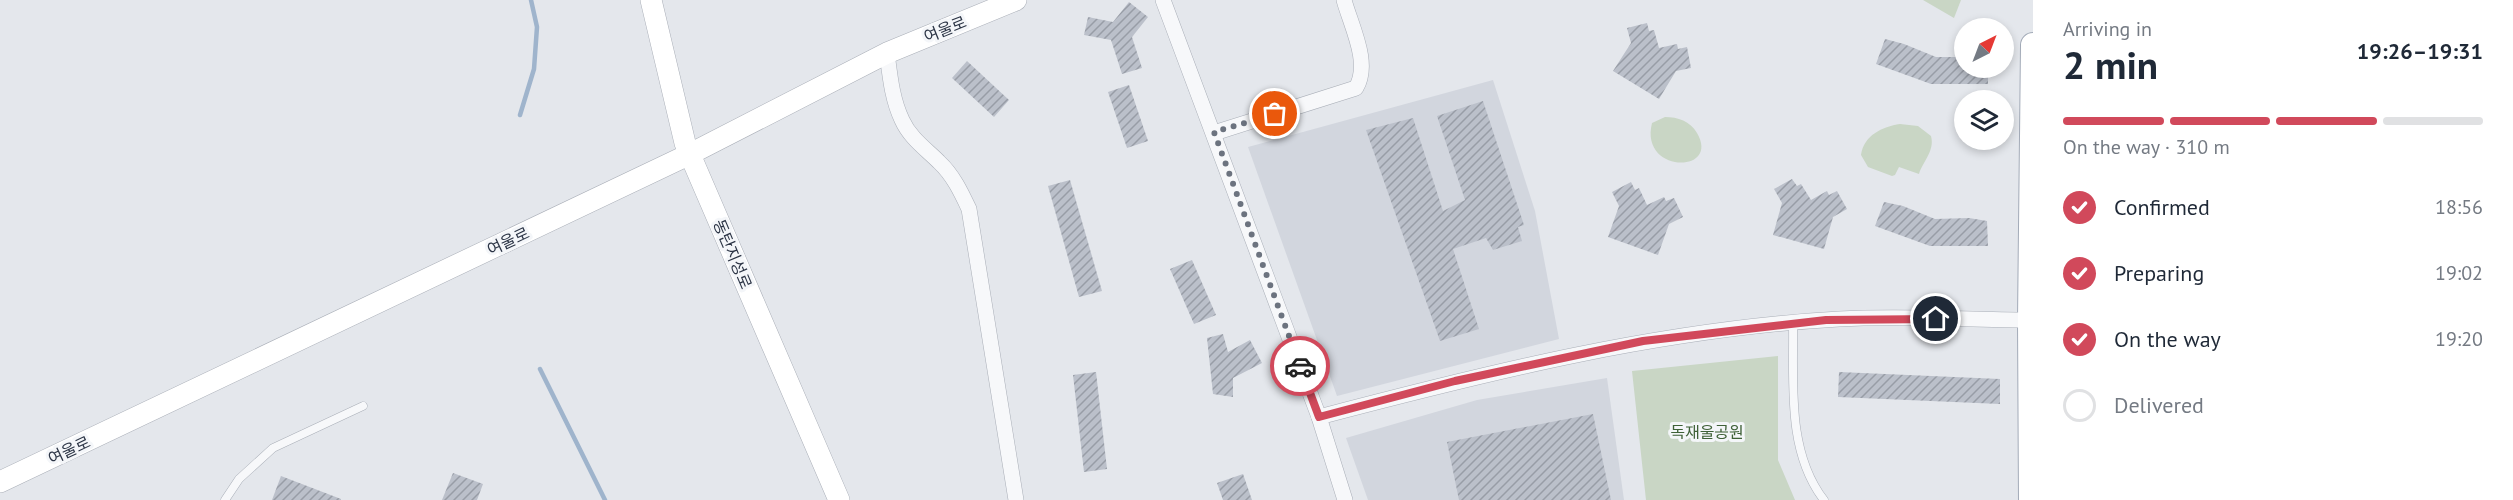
<!DOCTYPE html>
<meta charset="utf-8">
<style>
:root{--surface:#fff;--page:#f2f2f3;--text:#1f2937;--muted:#747a83;--line:#e0e1e3;--accent:#d1495b}
body{margin:0;font-family:"PT Sans","Noto Sans KR",sans-serif;background:var(--page);color:var(--text);height:100vh;display:flex;flex-direction:column;font-size:22px;white-space:nowrap}
*{box-sizing:border-box;margin:0}
p{font-size:20px;color:var(--muted)}
.icon{flex:none;width:33px;height:33px;fill:none;stroke:currentColor;stroke-width:2;stroke-linecap:round;stroke-linejoin:round}
.map{position:relative;flex:1;overflow:hidden}
.sheet{display:flex;flex-direction:column;background:var(--surface);width:480px}
.sheet>*{flex:none}
.needle{width:39px;rotate:42deg}
.fabs{position:absolute;left:1954px;top:18px;display:grid;gap:12px}
.fabs a{display:grid;place-items:center;width:60px;height:60px;border-radius:50%;background:var(--surface);box-shadow:0 3px 9px #0003;font-size:30px}
.pin{position:absolute;display:grid;place-items:center;width:51px;height:51px;color:#fff;margin:-26px;border:3px solid #fff;border-radius:50%;box-shadow:0 2px 6px #0007}
.courier{position:absolute;display:grid;place-items:center;width:60px;height:60px;margin:-30px;border:4px solid #d1495b;border-radius:50%;background:#fff;color:#222;box-shadow:0 2px 8px #0007}
.overview em{font-style:normal;font-weight:600}
.overview div{display:flex;flex-direction:column-reverse}
.overview{display:flex;align-items:center;justify-content:space-between;height:102px;padding:0 30px}
h1{font-size:39px;font-weight:600;line-height:45px}
.bar{display:grid;grid-template-columns:repeat(4,1fr);gap:9px 6px;align-content:center;height:72px;padding:0 30px}
.bar i{height:8px;border-radius:4px;background:var(--line)}
.bar .on{background:var(--accent)}
.bar p{grid-column:span 4}
ol{padding:0 30px;list-style:none}
li{display:flex;align-items:center;gap:18px;height:66px}
li p{margin-inline-start:auto}
li .icon{padding:6px;border-radius:50%;background:var(--accent);color:#fff;stroke-width:4}
li:last-child{color:var(--muted)}
li i{width:33px;height:33px;border:3px solid var(--line);border-radius:50%}
main{display:flex;flex:1;min-height:0}
.map>svg:first-child{display:block}
.built{fill:#d2d6de}
.green{fill:#c9d6c5}
.lines{fill:none;stroke-linecap:round;stroke-linejoin:round}
.stream{stroke:#9fb4cc;stroke-width:4.5}
.building{fill:url(#building-hatch)}
.lane-casing{stroke:#a9aeb7;stroke-width:9}
.street-casing{stroke:#a9aeb7;stroke-width:16}
.secondary-casing{stroke:#a9aeb7;stroke-width:22}
.primary-casing{stroke:#a3abb8;stroke-width:26}
.lane{stroke:#f7f8fa;stroke-width:8}
.street{stroke:#f7f8fa;stroke-width:15}
.secondary{stroke:#fff;stroke-width:21}
.primary{stroke:#fff;stroke-width:24}
.done{stroke:#6c737f;stroke-width:6;stroke-dasharray:0 10.8}
.route{stroke:#d1495b;stroke-width:8}
.labels{text-anchor:middle;dominant-baseline:central;stroke-width:6;stroke-linejoin:round;paint-order:stroke}
.street-label{font-size:16px;fill:#2b3445;stroke:#f4f6f9}
.park-label{font-size:16px;fill:#3f6138;stroke:#f4f6f9}
</style>
<main>
<div class="map">
<svg width="2033" height="500" viewBox="0 0 2033 500">
<defs>
<pattern id="building-hatch" width="6" height="6" patternUnits="userSpaceOnUse" patternTransform="scale(1.5)"><rect width="6" height="6" fill="#bbc0ca"/><path d="M-1 1l2-2M0 6l6-6M5 7l2-2" fill="none" stroke="#989da6"/></pattern>
</defs>
<rect width="100%" height="100%" fill="#e4e7ec"/>
<g class="built">
<polygon points="1493,80 1535,211 1559,339 1337,396 1248,147"/>
<polygon points="1607,378 1624,500 1368,500 1346,438 1477,400"/>
</g>
<g class="green">
<polygon points="1923,0 1961,0 1954,18"/>
<path d="M1665,117C1678,117 1690,121 1697,133C1721,174 1639,174 1652,123Z"/>
<path d="M1900,124L1918,126L1931,136C1935,151 1923,161 1919,174L1899,167L1895,175L1892,176L1868,167L1861,155C1864,135 1882,127 1900,124Z"/>
<polygon points="1778,356 1778,460 1795,500 1646,500 1632,371"/>
</g>
<g class="lines">
<g class="stream">
<polyline points="520,115 534,69 537,27 531,0"/>
<polyline points="540,369 605,500"/>
</g>
</g>
<g class="building">
<polygon points="1129,2 1148,17 1132,37 1142,68 1122,74 1111,40 1084,35 1088,17 1113,22"/>
<polygon points="1647,23 1649,31 1654,30 1659,48 1677,44 1678,49 1687,47 1691,68 1676,71 1659,99 1613,71 1631,43 1627,28"/>
<polygon points="1885,39 1904,44 1936,57 1965,57 1965,68 1988,68 1988,84 1931,84 1876,64"/>
<polygon points="967,61 1009,100 994,117 952,78"/>
<polygon points="1129,85 1148,141 1127,148 1108,92"/>
<polygon points="1483,101 1524,225 1518,227 1522,241 1493,250 1486,238 1453,249 1479,329 1440,341 1366,130 1413,118 1443,211 1465,200 1437,116"/>
<polygon points="1792,179 1797,186 1801,184 1811,200 1827,191 1829,195 1837,191 1847,209 1833,217 1824,249 1773,235 1782,203 1774,189"/>
<polygon points="1070,180 1102,291 1079,297 1048,186"/>
<polygon points="1631,182 1635,190 1639,188 1647,205 1664,197 1666,201 1674,198 1683,217 1669,224 1658,255 1608,237 1619,206 1612,192"/>
<polygon points="1884,202 1903,206 1935,219 1969,218 1987,221 1988,246 1930,246 1875,226"/>
<polygon points="1192,260 1216,315 1194,324 1170,269"/>
<polygon points="1223,334 1228,352 1250,340 1262,363 1233,378 1233,397 1213,394 1207,338"/>
<polygon points="1096,372 1107,469 1084,472 1073,375"/>
<polygon points="1839,372 2000,379 2000,404 1838,397"/>
<polygon points="1593,414 1611,500 1459,500 1447,442"/>
<polygon points="453,473 483,484 477,500 442,500"/>
<polygon points="1243,474 1252,500 1223,500 1217,483"/>
<polygon points="281,476 341,499 341,500 272,500"/>
</g>
<g class="lines">
<g class="lane-casing">
<g id="lane">
<path d="M1793,323C1794,381 1786,451 1824,500"/>
<polyline points="225,500 239,479 273,448 363,406"/>
</g>
</g>
<g class="street-casing">
<g id="street">
<polyline points="1163,0 1319,417 1345,500"/>
<path d="M887,53C890,76 892,99 902,120C910,138 926,149 939,162C953,175 961,192 969,209L1016,500"/>
<path d="M1214,133L1356,88C1371,63 1351,26 1344,0"/>
<path d="M1319,417C1490,372 1662,329 1839,319C1902,315 1967,320 2030,320"/>
</g>
</g>
<g class="secondary-casing">
<g id="secondary">
<polyline points="651,0 685,143 839,500"/>
<polyline points="0,482 690,154 887,53 1016,0"/>
</g>
</g>
<g class="primary-casing">
<polyline id="primary" points="2031,500 2030,320 2033,45"/>
</g>
<use href="#lane" class="lane"/>
<use href="#street" class="street"/>
<use href="#secondary" class="secondary"/>
<use href="#primary" class="primary"/>
</g>
<g class="lines">
<polyline class="done" points="1275,114 1214,132 1300,366"/>
<polyline class="route" points="1300,366 1319,417 1455,381 1643,341 1826,320 1936,319"/>
</g>
<g class="labels">
<g class="street-label">
<text transform="translate(945 29) rotate(-22)">여울로</text>
<text transform="translate(508 241) rotate(-25)">여울로</text>
<text transform="translate(733 254) rotate(67)">동탄지성로</text>
<text transform="translate(69 450) rotate(-25)">여울로</text>
</g>
<g class="park-label">
<text x="1707" y="432">독재울공원</text>
</g>
</g>
</svg>
<div class="fabs">
<a><svg class="needle" viewBox="-14 -14 28 28"><path d="M0-13l5 13h-10z" fill="#e53935"/><path d="M0 13l5-13h-10z" fill="#747a83"/></svg></a>
<a><svg class="icon" aria-label="layers" viewBox="0 0 24 24"><path d="M12 4l9 5-9 5-9-5zM3 14l9 5 9-5"/></svg></a>
</div>
<div class="pin" style="left:1275px;top:114px;background:#ea580c"><svg class="icon" aria-label="bag" viewBox="0 0 24 24"><path d="M5 8h14l-1 12H6zM9 8a3 3 0 0 1 6 0"/></svg></div>
<div class="pin" style="left:1936px;top:319px;background:#1f2937"><svg class="icon" aria-label="home" viewBox="0 0 24 24"><path d="M3 11l9-7 9 7M6 9v11h12V9"/></svg></div>
<div class="courier" style="left:1300px;top:366px"><svg class="icon" aria-label="car" viewBox="0 0 24 24"><path d="M5 17H2v-5l4-1 3-4h7l3 4 3 1v5h-3M9 17h6M6 11h13"/><circle cx="7" cy="17" r="2"/><circle cx="17" cy="17" r="2"/></svg></div>
</div>
<section class="sheet">
<div class="overview"><div><h1>2 min</h1><p>Arriving in</p></div><em>19:26–19:31</em></div>
<div class="bar"><i class="on"></i><i class="on"></i><i class="on"></i><i></i><p>On the way · 310 m</p></div>
<ol>
<li><svg class="icon" aria-label="check" viewBox="0 0 24 24"><path d="M5 12l5 5 9-10"/></svg>Confirmed<p>18:56</p></li>
<li><svg class="icon" aria-label="check" viewBox="0 0 24 24"><path d="M5 12l5 5 9-10"/></svg>Preparing<p>19:02</p></li>
<li><svg class="icon" aria-label="check" viewBox="0 0 24 24"><path d="M5 12l5 5 9-10"/></svg>On the way<p>19:20</p></li>
<li><i></i>Delivered</li>
</ol>
</section>
</main>
